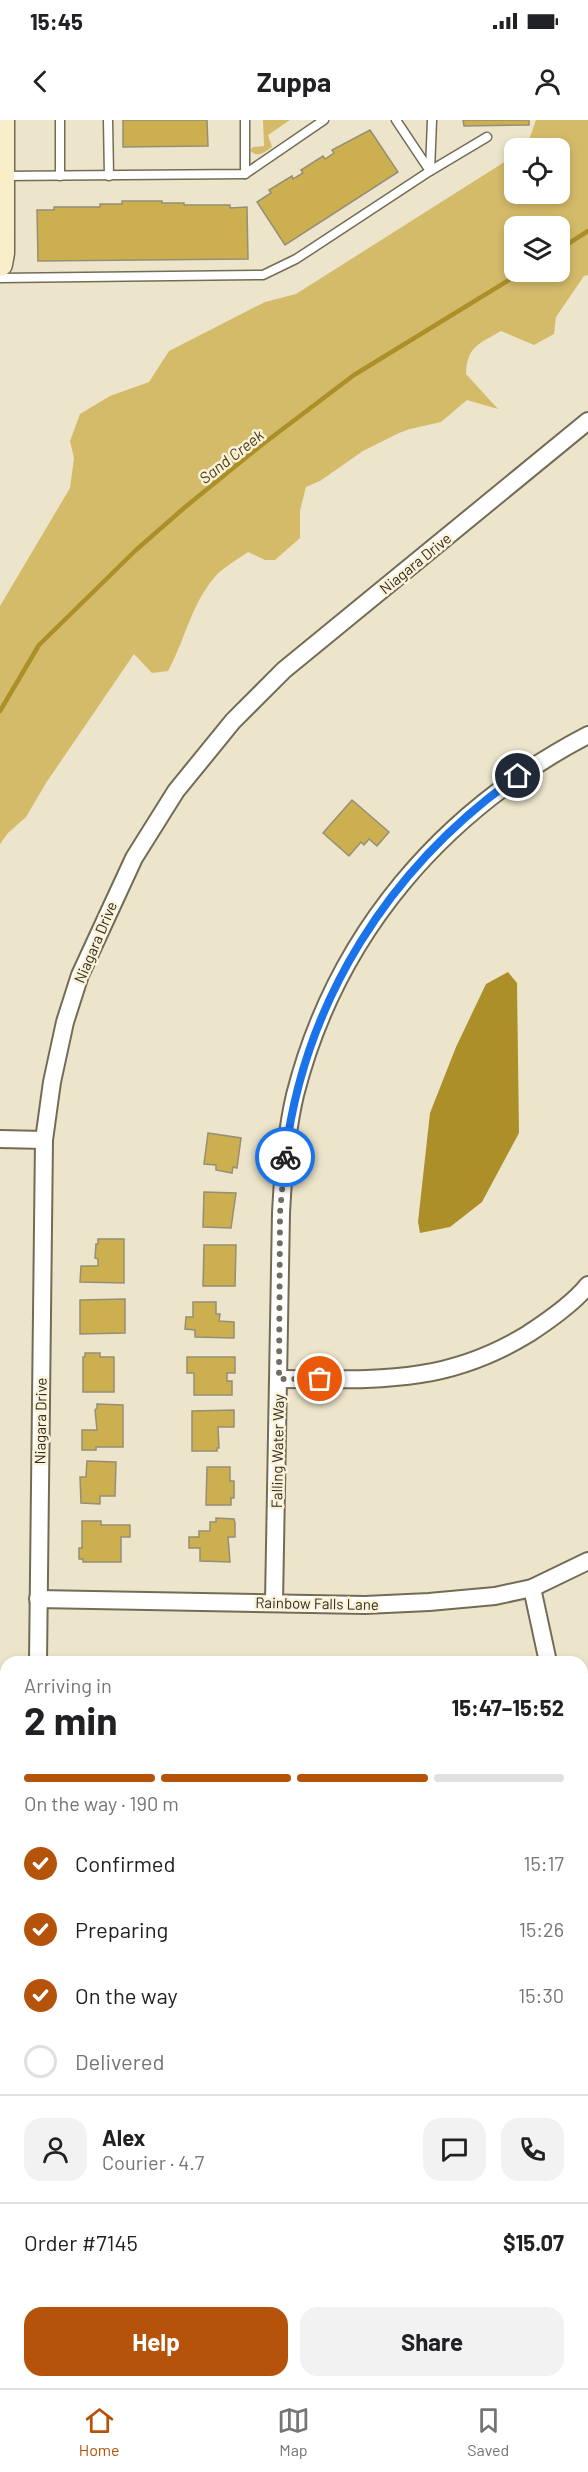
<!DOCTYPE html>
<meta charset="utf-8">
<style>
:root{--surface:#fff;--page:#f2f2f2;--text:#202124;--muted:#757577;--line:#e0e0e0;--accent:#b45309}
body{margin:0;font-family:Barlow,sans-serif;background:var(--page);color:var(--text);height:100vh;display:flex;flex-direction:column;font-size:22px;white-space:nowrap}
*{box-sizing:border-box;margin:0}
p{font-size:20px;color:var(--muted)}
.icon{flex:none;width:33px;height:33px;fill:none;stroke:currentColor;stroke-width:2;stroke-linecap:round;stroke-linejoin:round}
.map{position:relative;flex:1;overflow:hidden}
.side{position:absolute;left:0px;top:1536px;width:588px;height:732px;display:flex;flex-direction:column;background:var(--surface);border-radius:18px 18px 0 0;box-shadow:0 3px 9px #0003}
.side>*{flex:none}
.fabs{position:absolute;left:504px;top:18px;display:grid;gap:12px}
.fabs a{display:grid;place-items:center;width:66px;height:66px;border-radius:12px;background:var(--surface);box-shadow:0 3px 9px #0003;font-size:30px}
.pin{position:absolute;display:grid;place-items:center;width:51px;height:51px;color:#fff;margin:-26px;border:3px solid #fff;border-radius:50%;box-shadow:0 2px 6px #0007}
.courier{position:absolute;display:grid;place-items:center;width:60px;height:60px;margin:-30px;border:4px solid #1a73e8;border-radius:50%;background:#fff;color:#222;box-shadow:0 2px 8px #0007}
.overview em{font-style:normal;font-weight:700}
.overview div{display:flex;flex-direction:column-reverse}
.overview{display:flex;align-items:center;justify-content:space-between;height:102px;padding:0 24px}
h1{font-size:39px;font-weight:700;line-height:45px}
.bar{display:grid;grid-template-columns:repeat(4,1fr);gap:9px 6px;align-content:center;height:72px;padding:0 24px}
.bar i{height:8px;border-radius:4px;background:var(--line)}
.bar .active{background:var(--accent)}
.bar p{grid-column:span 4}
.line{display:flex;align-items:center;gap:15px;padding:0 24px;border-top:2px solid var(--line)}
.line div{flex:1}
.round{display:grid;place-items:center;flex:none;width:63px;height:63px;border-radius:18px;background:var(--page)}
ol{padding:0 24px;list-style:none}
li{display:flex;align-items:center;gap:18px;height:66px}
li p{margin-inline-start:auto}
li .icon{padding:6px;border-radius:50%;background:var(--accent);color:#fff;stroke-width:4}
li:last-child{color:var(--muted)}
li i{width:33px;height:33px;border:3px solid var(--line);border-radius:50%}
.action{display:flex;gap:12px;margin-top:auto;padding:12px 24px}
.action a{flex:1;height:69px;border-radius:18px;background:var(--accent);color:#fff;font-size:24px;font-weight:700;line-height:69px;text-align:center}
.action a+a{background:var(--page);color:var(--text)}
.status{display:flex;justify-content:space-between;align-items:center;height:42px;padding:0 30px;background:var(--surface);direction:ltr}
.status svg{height:16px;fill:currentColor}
header{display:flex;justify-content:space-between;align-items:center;height:78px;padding:0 24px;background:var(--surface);font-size:27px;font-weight:700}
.menu{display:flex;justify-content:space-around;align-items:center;height:84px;border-top:2px solid var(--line);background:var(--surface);font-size:16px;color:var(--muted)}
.menu a{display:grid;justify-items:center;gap:3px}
.menu .active{color:var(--accent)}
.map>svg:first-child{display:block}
.green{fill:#d4bb6a;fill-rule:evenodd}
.water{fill:#ac8f29}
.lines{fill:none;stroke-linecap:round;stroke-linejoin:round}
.stream{stroke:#ac8f29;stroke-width:4.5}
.building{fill:#ccaf4e;stroke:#968e76;stroke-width:1.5}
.lane-casing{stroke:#736c55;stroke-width:11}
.street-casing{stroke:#736c55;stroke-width:20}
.secondary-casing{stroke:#736c55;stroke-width:27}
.lane{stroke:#fff;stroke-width:8}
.street{stroke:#fff;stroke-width:16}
.secondary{stroke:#f9eeca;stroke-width:24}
.done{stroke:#726d5e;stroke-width:6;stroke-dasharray:0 10.8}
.route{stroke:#1a73e8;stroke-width:8}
.labels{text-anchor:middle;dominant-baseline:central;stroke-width:5;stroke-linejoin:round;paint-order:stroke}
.street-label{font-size:15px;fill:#302c23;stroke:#fbf2d8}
.water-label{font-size:16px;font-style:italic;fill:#4b3f16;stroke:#fbf2d8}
</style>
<div class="status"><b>15:45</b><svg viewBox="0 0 49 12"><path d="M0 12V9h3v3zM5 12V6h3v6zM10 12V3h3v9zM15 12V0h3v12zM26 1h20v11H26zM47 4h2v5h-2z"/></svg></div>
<header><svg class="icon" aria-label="back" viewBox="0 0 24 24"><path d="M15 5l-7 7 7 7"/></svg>Zuppa<svg class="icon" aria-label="person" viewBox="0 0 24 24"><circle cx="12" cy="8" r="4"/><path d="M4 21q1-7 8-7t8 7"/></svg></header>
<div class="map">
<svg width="588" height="2268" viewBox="0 0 588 2268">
<rect width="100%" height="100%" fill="#ede5cb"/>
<g class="green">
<path d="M263,0H290L268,15L272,27C265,32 257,39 250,30L253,27L264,26Z"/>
<path d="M536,0H588V155L584,156L556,197L554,214L534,225L501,211C479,224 467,226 466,254L498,289L467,280L441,302L410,309L399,313L363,331L320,361L306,367L300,391V418L275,440H265L248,432C237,440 222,448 214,458C191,485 185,520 168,551L152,553L134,534L46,663L26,697L8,713L0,724V486L70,368L74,338L70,321L80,294L110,276L149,262L169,231L265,182L296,174L514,36V74H560V28H526ZM514,106H560V152H514Z"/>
<polygon points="0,2088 6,2088 6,2126 0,2127"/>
<polygon points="267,2262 560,2262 560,2268 263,2268"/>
</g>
<polygon class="water" points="508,852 517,863 519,1013 482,1082 450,1107 420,1113 418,1102 430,993 456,927 486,864"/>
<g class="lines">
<g class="stream">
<polyline points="560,129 588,111"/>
<polyline points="0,591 39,525 136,430 184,388 259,327 354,255 522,152"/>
</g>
</g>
<g class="building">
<polygon points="123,0 207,0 208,26 123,27"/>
<polygon points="463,0 529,0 529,5 464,6"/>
<polygon points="370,10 398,52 285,125 257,82 271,73 269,70 292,56 293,59 303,53 301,50 323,36 325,39 334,33 332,30"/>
<polygon points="122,81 162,81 162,83 184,83 184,85 230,85 230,88 247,87 248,139 38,141 37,90 54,90 54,87 100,87 100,84 122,84"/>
<polygon points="352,680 389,712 377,726 369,719 364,725 361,722 349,736 323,713"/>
<polygon points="208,1013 241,1018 237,1048 233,1047 232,1053 216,1050 216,1045 204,1044"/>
<polygon points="204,1072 236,1073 231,1108 203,1107"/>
<polygon points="98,1119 124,1119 124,1163 80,1162 81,1146 98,1146 98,1139 95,1138 96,1124 98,1124"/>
<polygon points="204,1125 236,1125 235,1166 203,1166"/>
<polygon points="125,1179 125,1213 80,1214 80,1180"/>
<polygon points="193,1182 216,1182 216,1194 220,1194 219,1201 234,1202 234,1218 195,1217 195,1210 185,1209 186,1197 193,1197"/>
<polygon points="85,1233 100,1233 100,1237 114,1237 114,1272 83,1272 83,1237 85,1237"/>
<polygon points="187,1237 235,1237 235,1253 227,1253 227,1261 232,1261 232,1275 194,1275 194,1253 187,1253"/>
<polygon points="97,1284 123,1285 123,1327 96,1327 96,1330 82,1330 82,1310 97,1310 95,1290 97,1288"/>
<polygon points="234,1290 234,1307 218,1307 219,1328 217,1328 217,1331 192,1331 192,1291"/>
<polygon points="87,1341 116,1342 115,1376 100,1376 100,1384 81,1383 80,1357 86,1357"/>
<polygon points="207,1347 230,1347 230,1361 234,1361 234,1378 231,1378 231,1385 206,1385"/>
<polygon points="216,1398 234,1399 235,1403 235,1417 228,1417 230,1442 200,1441 200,1428 189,1428 189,1417 199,1417 199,1411 210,1411 210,1402 216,1402"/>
<polygon points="82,1401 101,1401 101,1405 130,1405 130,1417 121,1417 121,1442 83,1442 83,1439 79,1439 79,1428 82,1428"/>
</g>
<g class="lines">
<g class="lane-casing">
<g id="lane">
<polyline points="60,0 60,56"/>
<polyline points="108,0 109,56"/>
<polyline points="245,0 245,54"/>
<polyline points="396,0 430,51 487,17"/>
<polyline points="3,56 245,54 324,0"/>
<polyline points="0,158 263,155 296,139 430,51 432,0"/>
</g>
</g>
<g class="street-casing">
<g id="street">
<polyline points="0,1019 44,1020"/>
<path d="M279,1259C374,1259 443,1266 528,1214C548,1201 573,1184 588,1165"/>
<polyline points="532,1468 548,1542"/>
<polyline points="38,1479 365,1485 429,1482 495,1476 532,1468 588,1441"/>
<path d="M274,1482L281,1093C283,1053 286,1013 295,975C336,814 442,691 588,615"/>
<polyline points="38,1542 44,1020 52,962 65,902 80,855 134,738 176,671 233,601 284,550 588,301"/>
<polyline points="582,1980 588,1980"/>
</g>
</g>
<g class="secondary-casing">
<polyline id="secondary" points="0,144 2,133 2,0"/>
</g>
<use href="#lane" class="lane"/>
<use href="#street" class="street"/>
<use href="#secondary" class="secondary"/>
</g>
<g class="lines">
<polyline class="done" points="285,1037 280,1093 279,1259 320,1259"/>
<path class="route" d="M285,1037C304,881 390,746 518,656"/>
</g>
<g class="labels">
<g class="street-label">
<text transform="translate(415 443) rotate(-39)">Niagara Drive</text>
<text transform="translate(95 822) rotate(-67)">Niagara Drive</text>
<text transform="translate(40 1301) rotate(-89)">Niagara Drive</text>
<text transform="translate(277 1331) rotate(-89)">Falling Water Way</text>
<text transform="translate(317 1483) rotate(1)">Rainbow Falls Lane</text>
</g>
<g class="water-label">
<text transform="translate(231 336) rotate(-38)">Sand Creek</text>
</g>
</g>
</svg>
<div class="fabs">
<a><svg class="icon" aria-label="locate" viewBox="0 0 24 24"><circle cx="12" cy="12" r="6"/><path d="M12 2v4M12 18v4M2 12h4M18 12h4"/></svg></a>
<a><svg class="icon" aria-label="layers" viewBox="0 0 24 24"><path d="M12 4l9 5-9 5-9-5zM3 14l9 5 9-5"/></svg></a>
</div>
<div class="pin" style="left:320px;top:1259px;background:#ea580c"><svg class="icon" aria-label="bag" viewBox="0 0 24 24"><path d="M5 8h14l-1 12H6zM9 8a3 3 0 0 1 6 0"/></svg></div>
<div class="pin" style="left:518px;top:656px;background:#1f2937"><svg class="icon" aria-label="home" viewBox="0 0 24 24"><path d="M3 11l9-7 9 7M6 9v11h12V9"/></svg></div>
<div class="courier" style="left:285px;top:1037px"><svg class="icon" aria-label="bike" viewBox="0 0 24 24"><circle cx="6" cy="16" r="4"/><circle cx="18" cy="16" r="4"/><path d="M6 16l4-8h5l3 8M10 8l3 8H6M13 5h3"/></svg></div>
<section class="side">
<div class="overview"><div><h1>2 min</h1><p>Arriving in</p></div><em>15:47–15:52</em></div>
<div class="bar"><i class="active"></i><i class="active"></i><i class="active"></i><i></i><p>On the way · 190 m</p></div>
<ol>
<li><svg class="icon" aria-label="check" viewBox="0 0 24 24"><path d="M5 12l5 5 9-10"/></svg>Confirmed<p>15:17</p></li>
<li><svg class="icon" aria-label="check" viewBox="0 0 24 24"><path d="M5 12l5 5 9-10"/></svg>Preparing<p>15:26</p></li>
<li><svg class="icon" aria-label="check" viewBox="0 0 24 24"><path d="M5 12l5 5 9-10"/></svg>On the way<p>15:30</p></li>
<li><i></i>Delivered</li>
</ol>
<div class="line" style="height:108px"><a class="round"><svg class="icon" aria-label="person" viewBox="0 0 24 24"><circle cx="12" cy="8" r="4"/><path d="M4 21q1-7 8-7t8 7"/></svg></a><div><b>Alex</b><p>Courier · 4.7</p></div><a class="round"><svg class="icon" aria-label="chat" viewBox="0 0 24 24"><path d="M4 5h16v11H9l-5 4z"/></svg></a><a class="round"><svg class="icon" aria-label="phone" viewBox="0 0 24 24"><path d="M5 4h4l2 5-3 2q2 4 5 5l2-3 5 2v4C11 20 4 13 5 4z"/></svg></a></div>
<div class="line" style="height:78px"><div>Order #7145</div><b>$15.07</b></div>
<div class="action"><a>Help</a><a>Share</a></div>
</section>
</div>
<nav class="menu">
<a class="active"><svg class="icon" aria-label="home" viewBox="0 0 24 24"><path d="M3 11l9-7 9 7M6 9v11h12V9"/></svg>Home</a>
<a><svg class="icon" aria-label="map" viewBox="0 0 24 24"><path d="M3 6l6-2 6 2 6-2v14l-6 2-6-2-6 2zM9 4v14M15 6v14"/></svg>Map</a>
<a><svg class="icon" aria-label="saved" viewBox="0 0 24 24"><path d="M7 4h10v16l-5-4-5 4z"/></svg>Saved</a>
</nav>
